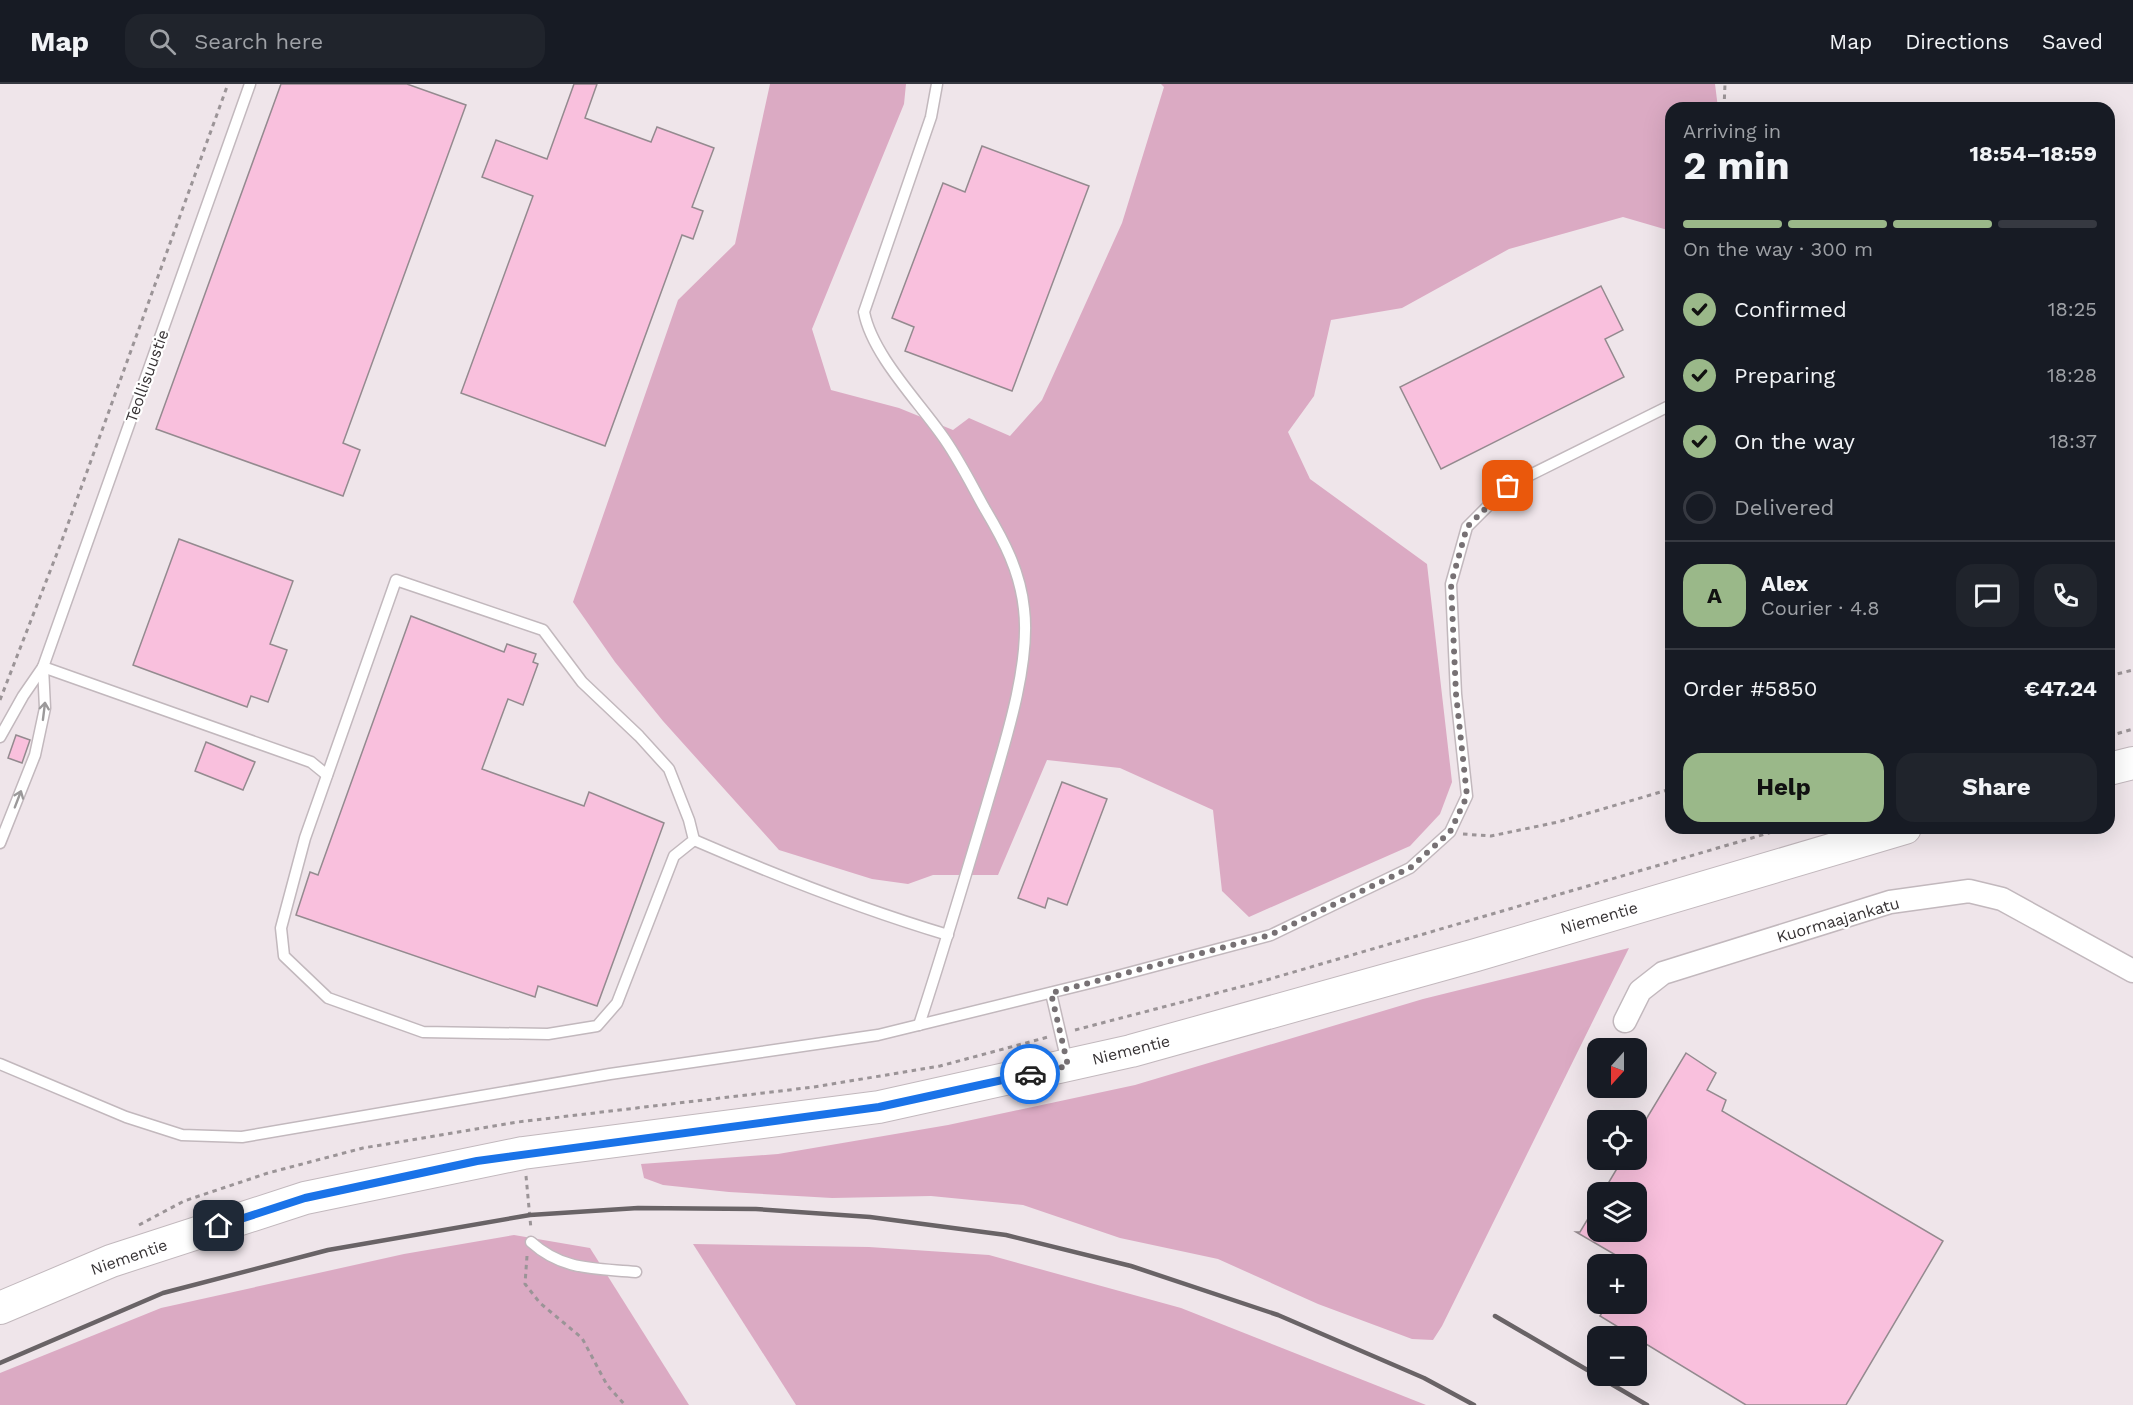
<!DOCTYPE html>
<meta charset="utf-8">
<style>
:root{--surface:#171b24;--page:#20242c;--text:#f1f3f6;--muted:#9ea1a6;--line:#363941;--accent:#9ab889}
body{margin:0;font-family:"Work Sans",sans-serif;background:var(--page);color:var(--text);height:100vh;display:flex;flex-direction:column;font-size:22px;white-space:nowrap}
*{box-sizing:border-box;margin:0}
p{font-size:20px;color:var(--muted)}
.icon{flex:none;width:33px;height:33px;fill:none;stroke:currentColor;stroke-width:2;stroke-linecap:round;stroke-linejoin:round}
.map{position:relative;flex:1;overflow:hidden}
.side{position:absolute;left:1665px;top:18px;width:450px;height:732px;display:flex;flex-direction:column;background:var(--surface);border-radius:18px;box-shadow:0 6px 24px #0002}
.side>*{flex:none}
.needle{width:39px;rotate:201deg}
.tools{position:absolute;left:1587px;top:954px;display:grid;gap:12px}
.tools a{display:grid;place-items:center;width:60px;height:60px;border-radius:12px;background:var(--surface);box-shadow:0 6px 24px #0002;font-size:30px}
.pin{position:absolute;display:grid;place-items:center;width:51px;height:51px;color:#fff;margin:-26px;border-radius:12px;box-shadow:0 3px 9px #0006}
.courier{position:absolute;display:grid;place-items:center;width:60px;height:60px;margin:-30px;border:4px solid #1a73e8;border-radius:50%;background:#fff;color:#222;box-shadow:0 2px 8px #0007}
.summary em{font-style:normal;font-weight:700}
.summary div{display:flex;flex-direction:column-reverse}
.summary{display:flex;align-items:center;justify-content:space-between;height:102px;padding:0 18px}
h1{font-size:39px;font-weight:700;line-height:45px}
.bar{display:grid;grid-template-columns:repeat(4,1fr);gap:9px 6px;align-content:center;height:72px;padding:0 18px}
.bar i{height:8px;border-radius:4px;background:var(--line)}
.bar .selected{background:var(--accent)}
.bar p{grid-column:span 4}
.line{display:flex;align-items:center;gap:15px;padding:0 18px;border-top:2px solid var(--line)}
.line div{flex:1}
.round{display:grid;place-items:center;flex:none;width:63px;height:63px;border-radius:18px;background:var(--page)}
ol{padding:0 18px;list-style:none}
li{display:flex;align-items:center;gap:18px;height:66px}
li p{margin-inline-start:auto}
li .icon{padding:6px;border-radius:50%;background:var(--accent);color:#111;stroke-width:4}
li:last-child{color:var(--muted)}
li i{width:33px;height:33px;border:3px solid var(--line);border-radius:50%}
.action{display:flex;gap:12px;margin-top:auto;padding:12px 18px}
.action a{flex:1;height:69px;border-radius:18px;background:var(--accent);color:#111;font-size:24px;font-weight:700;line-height:69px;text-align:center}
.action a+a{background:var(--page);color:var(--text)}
header{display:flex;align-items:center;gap:36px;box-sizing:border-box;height:84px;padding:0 30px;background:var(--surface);border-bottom:2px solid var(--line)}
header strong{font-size:28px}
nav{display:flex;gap:33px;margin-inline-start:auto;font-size:21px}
.search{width:420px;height:54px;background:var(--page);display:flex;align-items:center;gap:15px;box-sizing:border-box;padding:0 21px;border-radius:18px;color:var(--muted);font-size:22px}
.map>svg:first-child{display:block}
.green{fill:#dbaac3}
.building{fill:#f9c0dd;stroke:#948a8f;stroke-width:1.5}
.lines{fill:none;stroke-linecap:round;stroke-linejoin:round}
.lane-casing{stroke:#c2b8bd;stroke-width:13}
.street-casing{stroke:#c2b8bd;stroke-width:25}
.secondary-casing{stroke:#c2b8bd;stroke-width:34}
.path{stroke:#9b9497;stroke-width:3;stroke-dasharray:4.5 4.5;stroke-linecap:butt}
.lane{stroke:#fff;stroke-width:10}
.street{stroke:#fff;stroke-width:22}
.secondary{stroke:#fff;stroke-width:32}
.rail{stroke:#696366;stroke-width:4.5}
.oneway{stroke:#9b999a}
.done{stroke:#777174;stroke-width:6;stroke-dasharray:0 10.8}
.route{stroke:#1a73e8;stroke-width:8}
.labels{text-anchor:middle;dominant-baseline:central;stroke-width:4.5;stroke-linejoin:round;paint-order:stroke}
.street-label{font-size:16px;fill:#373335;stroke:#fff}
</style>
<header>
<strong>Map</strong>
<div class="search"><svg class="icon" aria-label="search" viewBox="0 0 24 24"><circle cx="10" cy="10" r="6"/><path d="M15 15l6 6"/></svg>Search here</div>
<nav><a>Map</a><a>Directions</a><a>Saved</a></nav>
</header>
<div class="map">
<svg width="2133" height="1321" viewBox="0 0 2133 1321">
<rect width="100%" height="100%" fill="#efe5ea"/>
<g class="green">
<polygon points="770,0 906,0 904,20 812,245 831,306 899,324 953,346 969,334 1010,352 1042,316 1122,139 1164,3 1161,0 1715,0 1718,24 1671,24 1671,147 1623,133 1509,165 1402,224 1331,236 1314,312 1288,348 1310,395 1427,480 1452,698 1440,730 1410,762 1249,833 1222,807 1213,726 1120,684 1047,676 998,791 933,791 908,800 872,795 779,766 663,637 615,578 573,518 678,216 735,160"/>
<polygon points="1629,864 1442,1242 1433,1256 1412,1255 1318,1220 1218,1175 1120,1154 1023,1121 931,1112 832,1114 729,1108 663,1101 644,1094 641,1080 778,1070 948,1041 1135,1001 1423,915"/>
<polygon points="514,1151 590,1164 689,1321 0,1321 0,1289 161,1224 404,1170"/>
<polygon points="693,1160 869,1163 989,1171 1181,1224 1426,1321 796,1321"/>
</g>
<g class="building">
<polygon points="281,0 407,0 466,21 343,359 360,366 343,412 156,345"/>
<polygon points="574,0 597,0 585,34 651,58 657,43 714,64 692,123 703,127 693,155 682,151 605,362 461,309 533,112 482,93 496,56 547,75"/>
<polygon points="982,62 1089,102 1012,307 905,267 914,243 892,234 943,99 965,108"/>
<polygon points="1601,202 1623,246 1605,255 1624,293 1441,385 1400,303"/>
<polygon points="179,455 293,497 270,560 287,566 268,618 251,612 247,623 133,581"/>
<polygon points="411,532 504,568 507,560 536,570 533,578 538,580 523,621 508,615 482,685 584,722 589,708 664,739 597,922 538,902 535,913 296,831 310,788 318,791"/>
<polygon points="16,651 30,656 22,679 8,674"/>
<polygon points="206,658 255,678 243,706 195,687"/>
<polygon points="1062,698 1107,715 1067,821 1048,814 1045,824 1018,814"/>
<polygon points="1686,969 1716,989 1707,1006 1726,1016 1722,1027 1943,1157 1846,1321 1746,1321 1600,1232 1607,1220 1636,1220 1636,1180 1631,1180 1576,1148 1580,1148 1598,1118 1598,1148 1636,1148 1636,1108 1603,1108 1622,1076 1636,1076 1636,1052"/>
</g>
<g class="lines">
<g class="lane-casing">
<g id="lane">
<polygon points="396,496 543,546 582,598 639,652 669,685 689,736 694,756 674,772 617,919 597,942 548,950 423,948 328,914 284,872 281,844 305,754"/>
<polyline points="43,583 311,678 327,691"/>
<polyline points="0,653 23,612 43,583 250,0"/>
<path d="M694,756C777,792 861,825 948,851"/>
<polyline points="0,759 35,671 45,624 43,583"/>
<polyline points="1051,909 1067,978"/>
<path d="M919,941C943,868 965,794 987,720C1003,665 1031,582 1024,525C1020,487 1004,457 985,425C971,400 958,373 941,350C917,316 872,270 864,228L931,33L937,0"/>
<polyline points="0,980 126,1033 182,1051 242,1053 610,990 878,951 1106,895 1271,851 1410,784 1450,748 1467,712 1456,610 1451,500 1467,443 1508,402 1671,321"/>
<path d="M531,1158C563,1187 595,1184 636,1188"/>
</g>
</g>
<g class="street-casing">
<polyline id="street" points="1625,937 1640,907 1663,889 1890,818 1969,807 2002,815 2133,887"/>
</g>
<g class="secondary-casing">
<g id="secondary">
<polyline points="2109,685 2133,679"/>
<polyline points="0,1224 111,1177 305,1114 523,1069 879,1023 1131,967 1476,871 1905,744"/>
</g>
</g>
<g class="path">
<polyline points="1724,24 1725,0"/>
<polyline points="2109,592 2133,586"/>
<polyline points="0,616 61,459 228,0"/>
<polyline points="2109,652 2133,645"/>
<polyline points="1463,750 1491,752 1558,738 1671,705"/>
<polyline points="1075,946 1263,897 1786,744"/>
<polyline points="526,1092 531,1145"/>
<polyline points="139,1141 184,1117 268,1089 363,1064 518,1038 814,1003 940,982 1048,953"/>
<polyline points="527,1172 525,1200 540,1219 582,1254 607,1301 625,1321"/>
</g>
<use href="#lane" class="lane"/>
<use href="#street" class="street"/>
<use href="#secondary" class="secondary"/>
<g class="rail">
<polyline points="1495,1232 1647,1321"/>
<polyline points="0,1279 163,1209 328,1166 530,1131 638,1124 756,1125 870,1133 1006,1151 1131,1182 1278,1231 1424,1294 1474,1321"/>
</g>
</g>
<defs><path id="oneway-shaft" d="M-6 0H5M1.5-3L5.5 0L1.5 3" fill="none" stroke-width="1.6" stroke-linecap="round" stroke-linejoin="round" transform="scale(1.5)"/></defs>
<g class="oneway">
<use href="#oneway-shaft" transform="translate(44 627) rotate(-83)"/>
<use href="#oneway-shaft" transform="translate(18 715) rotate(-69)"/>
</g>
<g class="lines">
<polyline class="done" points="1030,990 1068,982 1051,909 1270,851 1410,784 1450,748 1467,712 1456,610 1451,500 1467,443 1508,402"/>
<polyline class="route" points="219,1142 305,1114 477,1077 879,1023 1030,990"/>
</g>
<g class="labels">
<g class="street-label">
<text transform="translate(147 292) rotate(-70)">Teollisuustie</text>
<text transform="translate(1599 834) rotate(-16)">Niementie</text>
<text transform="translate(1838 836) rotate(-16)">Kuormaajankatu</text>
<text transform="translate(1131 966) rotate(-14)">Niementie</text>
<text transform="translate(129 1173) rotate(-19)">Niementie</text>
</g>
</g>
</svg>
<div class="tools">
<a><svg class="needle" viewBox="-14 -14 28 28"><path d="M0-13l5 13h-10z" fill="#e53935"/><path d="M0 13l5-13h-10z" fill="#9ea1a6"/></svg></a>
<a><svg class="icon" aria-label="locate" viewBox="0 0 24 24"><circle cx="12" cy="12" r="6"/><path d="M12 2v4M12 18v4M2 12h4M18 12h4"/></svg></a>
<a><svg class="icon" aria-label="layers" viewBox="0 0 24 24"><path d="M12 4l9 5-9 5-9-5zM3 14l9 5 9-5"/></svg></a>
<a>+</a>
<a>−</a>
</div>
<div class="pin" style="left:1508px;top:402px;background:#ea580c"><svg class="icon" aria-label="bag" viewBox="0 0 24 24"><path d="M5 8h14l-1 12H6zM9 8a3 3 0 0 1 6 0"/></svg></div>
<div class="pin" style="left:219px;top:1142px;background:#1f2937"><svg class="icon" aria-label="home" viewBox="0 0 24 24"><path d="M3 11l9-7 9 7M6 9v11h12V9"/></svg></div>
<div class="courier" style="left:1030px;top:990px"><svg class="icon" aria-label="car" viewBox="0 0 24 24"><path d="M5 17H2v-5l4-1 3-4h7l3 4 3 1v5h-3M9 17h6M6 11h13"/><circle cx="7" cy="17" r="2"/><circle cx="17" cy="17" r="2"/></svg></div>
<section class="side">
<div class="summary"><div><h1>2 min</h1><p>Arriving in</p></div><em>18:54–18:59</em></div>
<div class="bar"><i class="selected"></i><i class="selected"></i><i class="selected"></i><i></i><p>On the way · 300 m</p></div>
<ol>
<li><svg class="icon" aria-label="check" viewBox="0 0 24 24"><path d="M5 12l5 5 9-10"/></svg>Confirmed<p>18:25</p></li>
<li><svg class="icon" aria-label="check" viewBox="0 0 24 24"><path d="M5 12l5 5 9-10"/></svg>Preparing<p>18:28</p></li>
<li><svg class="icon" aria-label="check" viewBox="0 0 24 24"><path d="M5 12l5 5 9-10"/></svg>On the way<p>18:37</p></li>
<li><i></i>Delivered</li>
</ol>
<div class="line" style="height:108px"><b class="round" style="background:var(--accent);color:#111">A</b><div><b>Alex</b><p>Courier · 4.8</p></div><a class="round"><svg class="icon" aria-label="chat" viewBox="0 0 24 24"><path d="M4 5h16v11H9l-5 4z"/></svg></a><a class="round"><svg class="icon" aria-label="phone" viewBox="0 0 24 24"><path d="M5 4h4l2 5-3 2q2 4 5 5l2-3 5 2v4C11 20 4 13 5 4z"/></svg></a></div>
<div class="line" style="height:78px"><div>Order #5850</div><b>€47.24</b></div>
<div class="action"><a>Help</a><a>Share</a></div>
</section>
</div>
